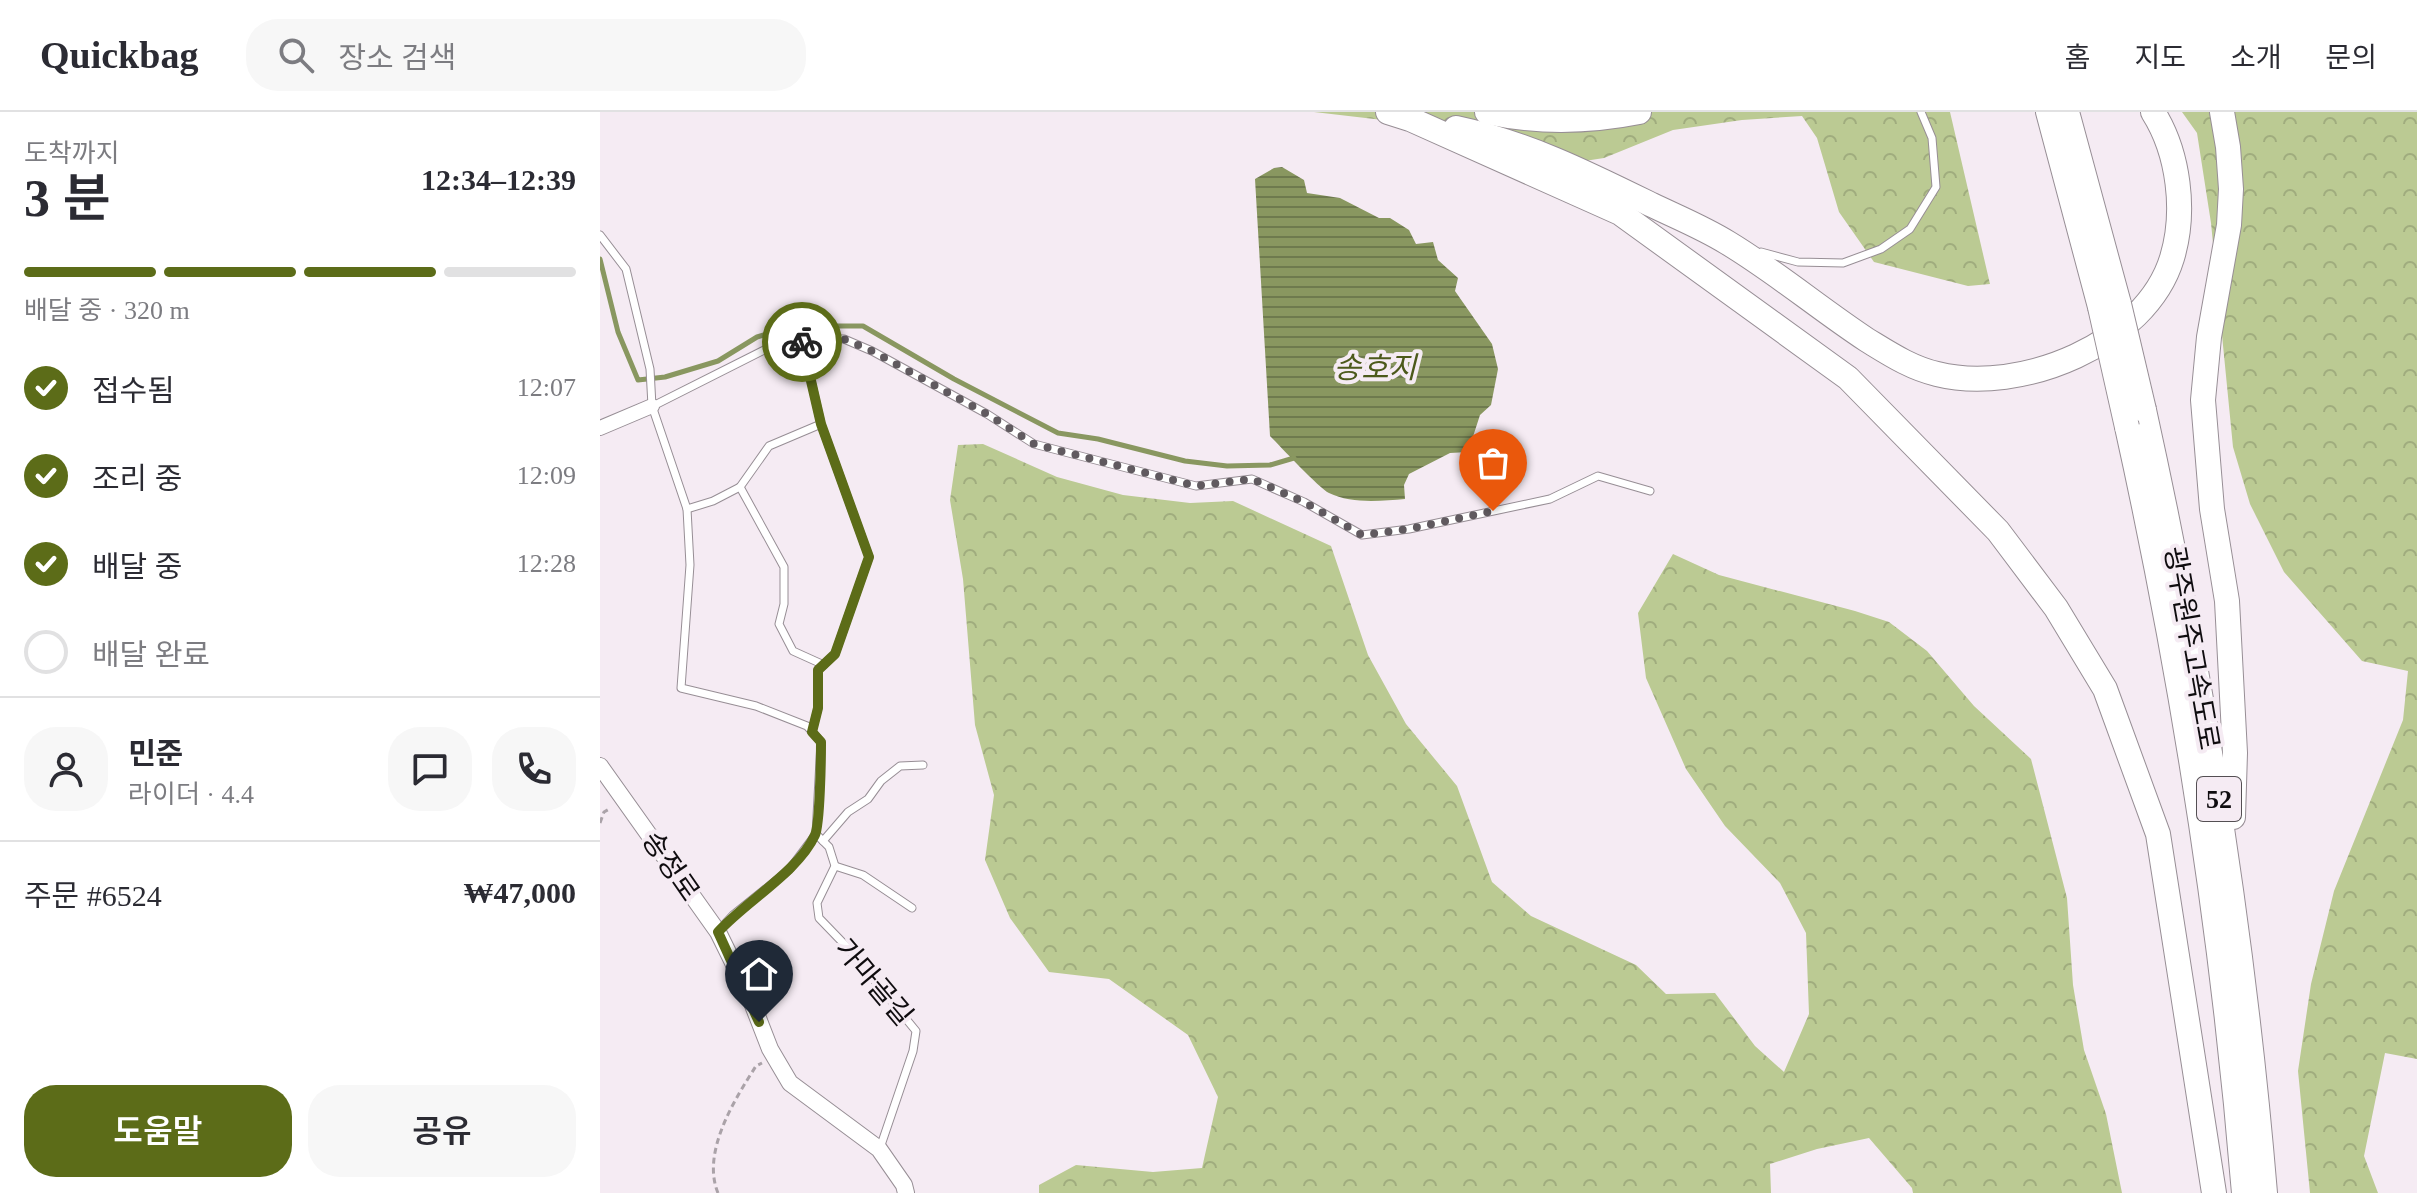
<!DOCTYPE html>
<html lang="ko">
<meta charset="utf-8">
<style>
:root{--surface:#fff;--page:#f7f7f7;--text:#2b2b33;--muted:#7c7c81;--line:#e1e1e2;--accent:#5c6c18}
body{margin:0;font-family:"Times New Roman","Noto Sans KR",serif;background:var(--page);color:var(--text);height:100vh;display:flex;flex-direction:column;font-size:30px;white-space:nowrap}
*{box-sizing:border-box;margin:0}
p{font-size:26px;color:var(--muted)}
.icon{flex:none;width:44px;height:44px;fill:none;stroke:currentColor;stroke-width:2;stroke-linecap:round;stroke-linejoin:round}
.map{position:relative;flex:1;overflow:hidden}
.panel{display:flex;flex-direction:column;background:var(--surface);width:600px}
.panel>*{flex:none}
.pin{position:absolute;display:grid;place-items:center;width:68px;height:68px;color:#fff;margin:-82px -34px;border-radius:50% 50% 50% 0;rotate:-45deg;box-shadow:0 0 8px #0007}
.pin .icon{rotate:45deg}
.courier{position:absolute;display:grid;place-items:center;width:80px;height:80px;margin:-40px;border:6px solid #5c6c18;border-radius:50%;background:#fff;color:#222;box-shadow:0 2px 10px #0007}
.head em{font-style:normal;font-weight:600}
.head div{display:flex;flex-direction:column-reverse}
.head{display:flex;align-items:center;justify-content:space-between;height:136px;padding:0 24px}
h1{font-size:52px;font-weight:600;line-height:60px}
.bar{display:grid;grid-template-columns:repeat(4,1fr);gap:12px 8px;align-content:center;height:96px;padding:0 24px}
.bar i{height:10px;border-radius:6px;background:var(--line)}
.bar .active{background:var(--accent)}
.bar p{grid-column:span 4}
.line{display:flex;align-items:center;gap:20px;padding:0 24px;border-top:2px solid var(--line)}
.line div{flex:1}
.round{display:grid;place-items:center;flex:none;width:84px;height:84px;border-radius:32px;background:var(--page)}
ol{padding:0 24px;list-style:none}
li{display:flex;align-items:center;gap:24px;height:88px}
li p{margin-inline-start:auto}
li .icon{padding:8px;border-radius:50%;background:var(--accent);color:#fff;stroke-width:4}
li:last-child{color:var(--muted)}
li i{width:44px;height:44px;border:4px solid var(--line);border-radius:50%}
.cta{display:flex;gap:16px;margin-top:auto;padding:16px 24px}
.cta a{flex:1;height:92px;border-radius:32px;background:var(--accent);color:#fff;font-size:32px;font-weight:600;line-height:92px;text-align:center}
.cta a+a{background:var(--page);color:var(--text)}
header{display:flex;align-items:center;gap:48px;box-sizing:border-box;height:112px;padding:0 40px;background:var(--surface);border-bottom:2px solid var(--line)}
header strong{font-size:38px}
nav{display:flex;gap:44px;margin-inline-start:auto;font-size:28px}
.search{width:560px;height:72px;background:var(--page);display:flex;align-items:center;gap:20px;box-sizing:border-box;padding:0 28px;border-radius:32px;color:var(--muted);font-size:30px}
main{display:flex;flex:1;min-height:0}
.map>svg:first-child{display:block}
.forest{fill:url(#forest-crowns)}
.water{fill:url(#water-rules)}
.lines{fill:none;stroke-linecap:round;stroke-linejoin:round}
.stream{stroke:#899760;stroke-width:5}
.service-casing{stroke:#978e95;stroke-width:9}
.minor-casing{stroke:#978e95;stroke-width:16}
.tertiary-casing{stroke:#978e95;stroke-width:18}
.motorway-casing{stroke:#978e95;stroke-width:26}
.path{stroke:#aaa2a8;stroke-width:3;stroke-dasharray:6 4;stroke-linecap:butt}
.service{stroke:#fff;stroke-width:7}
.minor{stroke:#fff;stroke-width:14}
.tertiary{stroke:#fff;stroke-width:16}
.motorway{stroke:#fff;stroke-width:24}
.motorway-bridge-casing{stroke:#978e95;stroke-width:26;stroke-linecap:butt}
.motorway-bridge{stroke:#fff;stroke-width:24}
.done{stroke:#605a5f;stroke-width:8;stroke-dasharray:0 14.4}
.route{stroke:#5c6c18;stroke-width:10}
.labels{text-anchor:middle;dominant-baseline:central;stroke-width:8;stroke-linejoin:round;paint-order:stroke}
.shield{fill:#f5ebf3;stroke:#544f53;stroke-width:2}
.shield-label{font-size:26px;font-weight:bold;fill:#0f0c0f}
.street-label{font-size:28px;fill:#0f0c0f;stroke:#f5ebf3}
.water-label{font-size:30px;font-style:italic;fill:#4c591b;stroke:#f5ebf3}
</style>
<header>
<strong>Quickbag</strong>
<div class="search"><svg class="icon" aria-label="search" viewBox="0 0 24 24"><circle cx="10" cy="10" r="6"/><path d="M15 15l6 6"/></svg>장소 검색</div>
<nav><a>홈</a><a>지도</a><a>소개</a><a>문의</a></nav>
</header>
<main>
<section class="panel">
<div class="head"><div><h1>3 분</h1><p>도착까지</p></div><em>12:34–12:39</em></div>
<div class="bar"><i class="active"></i><i class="active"></i><i class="active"></i><i></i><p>배달 중 · 320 m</p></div>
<ol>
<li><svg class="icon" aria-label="check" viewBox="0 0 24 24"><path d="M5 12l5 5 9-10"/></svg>접수됨<p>12:07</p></li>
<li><svg class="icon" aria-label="check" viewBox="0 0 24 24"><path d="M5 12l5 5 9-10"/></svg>조리 중<p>12:09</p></li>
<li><svg class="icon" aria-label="check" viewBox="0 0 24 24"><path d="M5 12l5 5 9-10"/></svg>배달 중<p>12:28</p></li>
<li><i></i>배달 완료</li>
</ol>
<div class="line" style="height:144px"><a class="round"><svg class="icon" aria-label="person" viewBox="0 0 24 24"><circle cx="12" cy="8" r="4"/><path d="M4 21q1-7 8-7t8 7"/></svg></a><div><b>민준</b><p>라이더 · 4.4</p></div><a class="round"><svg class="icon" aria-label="chat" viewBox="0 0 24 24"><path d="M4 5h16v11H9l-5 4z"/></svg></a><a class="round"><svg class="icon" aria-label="phone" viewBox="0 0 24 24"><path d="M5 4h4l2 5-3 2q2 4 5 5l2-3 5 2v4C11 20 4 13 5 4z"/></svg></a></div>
<div class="line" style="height:104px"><div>주문 #6524</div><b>₩47,000</b></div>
<div class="cta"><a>도움말</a><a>공유</a></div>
</section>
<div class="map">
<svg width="1817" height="1081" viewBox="0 0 1817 1081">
<defs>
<pattern id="forest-crowns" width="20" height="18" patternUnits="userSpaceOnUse" patternTransform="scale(2)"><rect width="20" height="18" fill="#bbca93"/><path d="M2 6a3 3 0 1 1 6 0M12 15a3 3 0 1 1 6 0" fill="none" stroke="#a0ac7e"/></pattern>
<pattern id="water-rules" width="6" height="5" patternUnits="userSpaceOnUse" patternTransform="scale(2)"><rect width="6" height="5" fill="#899760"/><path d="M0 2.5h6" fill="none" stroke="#6e7a4e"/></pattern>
</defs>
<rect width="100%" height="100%" fill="#f5ebf3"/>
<g class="forest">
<polygon points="714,0 1350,0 1390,172 1368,174 1274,150 1239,100 1217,26 1202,4 1142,8 1073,18 1004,46 926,58 800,10"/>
<polygon points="1582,0 1817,0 1817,947 1785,941 1764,1044 1778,1081 1710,1081 1698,959 1711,872 1734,779 1803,608 1808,559 1762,549 1684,460 1650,392 1633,335 1611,111 1597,21"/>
<polygon points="383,332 457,365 523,383 590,391 633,389 731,434 768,543 806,612 857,674 892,770 931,804 1036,853 1066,882 1115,881 1155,934 1184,960 1209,902 1206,821 1180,771 1125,714 1086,657 1046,566 1038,501 1073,442 1119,463 1255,499 1289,510 1327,539 1374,594 1431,647 1467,786 1473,873 1484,938 1506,1002 1522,1081 1313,1081 1312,1076 1269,1026 1217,1037 1170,1052 1171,1081 439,1081 439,1073 476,1053 553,1060 602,1056 618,985 588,923 509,867 449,860 410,806 385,748 394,683 375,613 363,467 350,388 358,333"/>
</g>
<path class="water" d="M682,55L704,68L707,81L740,86L779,106H790L809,118L816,132L833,130L838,148L858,166L855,179L892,232L898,257L891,293L880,303L868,340L850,341L809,362L804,373L805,387C781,389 751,392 729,381C719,376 680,334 670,324L655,67L674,56Z"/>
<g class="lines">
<polyline class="stream" points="0,147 18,220 38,268 65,265 118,249 157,225 195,214 263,214 354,267 458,321 498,327 585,349 627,354 670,353 694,346"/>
<g class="service-casing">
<g id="service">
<polyline points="0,123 26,157 50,257 52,294 87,397 90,453 81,576 156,594 207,614 221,630 216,722 189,758 133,803 119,818"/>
<polyline points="1161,140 1198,150 1243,151 1281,137 1310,117 1336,75 1332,26 1321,0"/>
<polyline points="202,229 221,312 269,445 235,542 218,558 218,596 212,620"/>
<polyline points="53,294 176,232 221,227 244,227 272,239 387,302 434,332 596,374 652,367 704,390 762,423 809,417 950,387 998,364 1050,379"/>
<polyline points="140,375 184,455 184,492 179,512 193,539 224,553"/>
<polyline points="87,397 113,389 140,375 169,334 221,312"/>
<polyline points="216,722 229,735 235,754 217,791 219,806 247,835 316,919 313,939 280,1036"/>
<polyline points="223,729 248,700 268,687 281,669 300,654 323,653"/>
<polyline points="235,754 263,763 312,796"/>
</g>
</g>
<g class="minor-casing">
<polyline id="minor" points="0,316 52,294"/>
</g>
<g class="tertiary-casing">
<polyline id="tertiary" points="0,654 118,820 149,883 170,937 190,971 279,1037 304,1073 306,1081"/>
</g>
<g class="motorway-casing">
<g id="motorway">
<polyline points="788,0 810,7 1020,101 1248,266 1398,419 1456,496 1505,577 1558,722 1614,1081"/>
<path d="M887,0C938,11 989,10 1039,0"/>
<polyline points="1448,0 1500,195"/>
<polyline points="1467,0 1519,192"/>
<polyline points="1622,0 1628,35 1631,77 1629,113 1609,225 1603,288 1612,397 1627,489 1635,641 1633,705"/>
<path d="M856,16C927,31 987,61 1052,93C1077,105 1104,116 1128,131C1176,160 1220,197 1267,228C1290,242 1311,256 1337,262C1420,283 1546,232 1572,146C1586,100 1579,41 1553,0"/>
<path d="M1544,298C1601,557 1643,817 1665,1081"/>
<path d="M1527,315C1583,568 1623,823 1644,1081"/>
</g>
</g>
<g class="path">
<polyline points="0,711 4,700 11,696"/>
<path d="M118,1081C101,1040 135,987 156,954L162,951"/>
</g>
<use href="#service" class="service"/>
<use href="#minor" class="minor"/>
<use href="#tertiary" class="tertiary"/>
<use href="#motorway" class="motorway"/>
<g class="motorway-bridge-casing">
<g id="motorway-bridge">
<polyline points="1519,192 1544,298"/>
<polyline points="1500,195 1527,315"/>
</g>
</g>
<use href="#motorway-bridge" class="motorway-bridge"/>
</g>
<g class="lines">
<polyline class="done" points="202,230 221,227 244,227 272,239 387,302 434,332 596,374 652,367 704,390 762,423 809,417 893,399"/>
<path class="route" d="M159,910L118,820C146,789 198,760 215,723C220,712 221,646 221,630L212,620L218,596V558L235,542L269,445L221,312L202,230"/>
</g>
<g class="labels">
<rect class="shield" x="1597" y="665" width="44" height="44" rx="6"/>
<g class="shield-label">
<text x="1619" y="687">52</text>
</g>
<g class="street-label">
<text transform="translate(1592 536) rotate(80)">광주원주고속도로</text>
<text transform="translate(71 754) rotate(55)">송정로</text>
<text transform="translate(274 870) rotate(50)">가마골길</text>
</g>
<g class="water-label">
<text x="775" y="255">송호지</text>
</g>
</g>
</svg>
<div class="pin" style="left:893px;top:399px;background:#ea580c"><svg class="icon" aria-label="bag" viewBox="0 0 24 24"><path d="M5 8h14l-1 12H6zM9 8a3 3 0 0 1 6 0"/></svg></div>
<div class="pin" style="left:159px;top:910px;background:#1f2937"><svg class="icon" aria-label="home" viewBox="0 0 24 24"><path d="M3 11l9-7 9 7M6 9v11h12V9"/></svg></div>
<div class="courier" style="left:202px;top:230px"><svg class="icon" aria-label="bike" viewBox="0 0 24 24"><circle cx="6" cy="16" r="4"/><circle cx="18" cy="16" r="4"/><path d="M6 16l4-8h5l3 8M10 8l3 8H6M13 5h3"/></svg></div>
</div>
</main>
